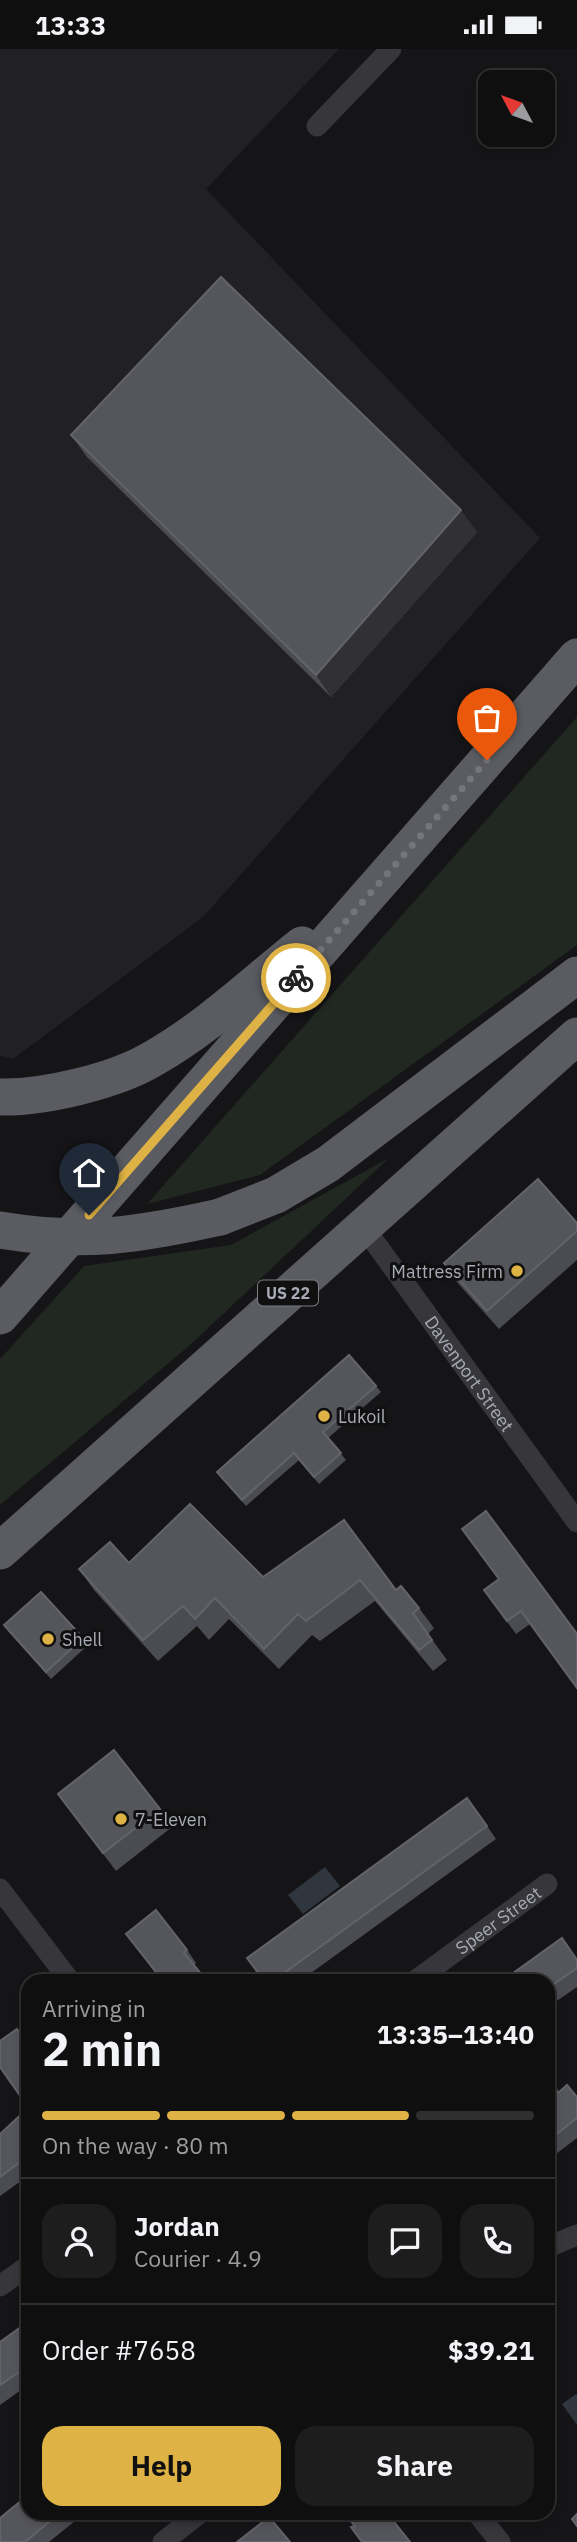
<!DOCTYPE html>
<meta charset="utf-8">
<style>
:root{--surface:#100f10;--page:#1e1d1e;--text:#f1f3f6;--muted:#9c9c9f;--line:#302f30;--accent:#deb244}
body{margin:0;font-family:"IBM Plex Sans",sans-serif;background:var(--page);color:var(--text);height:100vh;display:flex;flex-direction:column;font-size:26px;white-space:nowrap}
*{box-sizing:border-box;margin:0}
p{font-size:23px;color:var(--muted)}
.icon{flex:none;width:38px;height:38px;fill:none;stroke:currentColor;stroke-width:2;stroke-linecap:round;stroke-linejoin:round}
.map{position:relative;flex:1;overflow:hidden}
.sheet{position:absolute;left:21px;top:1925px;width:534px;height:546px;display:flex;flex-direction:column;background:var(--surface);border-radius:21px;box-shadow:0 4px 10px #0003,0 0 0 2px var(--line)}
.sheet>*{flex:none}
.needle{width:46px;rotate:311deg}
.buttons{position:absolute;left:478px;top:21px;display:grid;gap:14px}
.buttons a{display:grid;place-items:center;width:77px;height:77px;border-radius:14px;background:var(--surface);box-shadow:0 4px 10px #0003,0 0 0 2px var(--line);font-size:35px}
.pin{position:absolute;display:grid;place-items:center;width:60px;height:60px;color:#fff;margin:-72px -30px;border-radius:50% 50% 50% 0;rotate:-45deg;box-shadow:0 0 7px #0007}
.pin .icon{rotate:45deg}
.courier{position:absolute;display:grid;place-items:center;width:70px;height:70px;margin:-35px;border:5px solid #deb244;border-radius:50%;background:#fff;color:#222;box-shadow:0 2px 9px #0007}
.head em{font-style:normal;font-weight:700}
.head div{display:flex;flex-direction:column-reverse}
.head{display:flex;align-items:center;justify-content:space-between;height:119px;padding:0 21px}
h1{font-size:46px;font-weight:700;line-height:52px}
.bar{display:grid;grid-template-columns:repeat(4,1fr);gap:10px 7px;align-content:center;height:84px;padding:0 21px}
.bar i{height:9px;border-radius:5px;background:var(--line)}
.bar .active{background:var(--accent)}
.bar p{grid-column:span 4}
.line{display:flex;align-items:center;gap:18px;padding:0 21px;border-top:2px solid var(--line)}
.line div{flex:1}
.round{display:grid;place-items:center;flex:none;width:74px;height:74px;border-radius:21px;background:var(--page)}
.action{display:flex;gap:14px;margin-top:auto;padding:14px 21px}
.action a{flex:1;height:80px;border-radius:21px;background:var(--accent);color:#111;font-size:28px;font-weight:700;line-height:80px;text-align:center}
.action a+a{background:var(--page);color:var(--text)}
.status{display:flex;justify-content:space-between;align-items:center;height:49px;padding:0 35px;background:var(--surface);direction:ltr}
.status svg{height:19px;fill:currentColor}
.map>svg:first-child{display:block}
.built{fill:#212123}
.green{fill:#212822}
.water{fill:#2f363d}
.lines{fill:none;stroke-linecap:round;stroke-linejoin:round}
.minor{stroke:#36363b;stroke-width:21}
.trunk{stroke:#5a5c62;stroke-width:37}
.trunk-bridge{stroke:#5a5c62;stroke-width:37}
.wall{fill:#4b4c51}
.shaded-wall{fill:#313135}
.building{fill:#55565b;stroke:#626469;stroke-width:2}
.done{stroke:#75767d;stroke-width:7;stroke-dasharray:0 12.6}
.route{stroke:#deb244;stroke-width:9}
.poi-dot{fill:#deb244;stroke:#101011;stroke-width:2.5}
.labels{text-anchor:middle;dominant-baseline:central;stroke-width:6;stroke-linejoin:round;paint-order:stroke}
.shield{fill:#101011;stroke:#7a7c84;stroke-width:2}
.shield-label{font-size:16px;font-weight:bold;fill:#a8abb5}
.poi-label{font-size:18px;fill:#a8abb5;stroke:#101011;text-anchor:start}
.street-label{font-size:18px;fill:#a8abb5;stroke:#101011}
</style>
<div class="status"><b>13:33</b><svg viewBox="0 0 49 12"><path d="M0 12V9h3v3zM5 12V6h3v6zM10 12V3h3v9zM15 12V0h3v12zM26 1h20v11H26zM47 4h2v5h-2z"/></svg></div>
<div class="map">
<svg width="577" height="2493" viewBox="0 0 577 2493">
<rect width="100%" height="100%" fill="#151416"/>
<polygon class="built" points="0,0 339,0 206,140 540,489 203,868 13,1010 0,1007"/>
<g class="green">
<polygon points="577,668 577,896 260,1126 147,1155"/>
<polygon points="389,1109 189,1297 0,1456 0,1310 84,1217 231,1196"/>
</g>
<g class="water">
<polygon points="325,1818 340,1837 303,1865 288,1846"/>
<polygon points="576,2345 577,2346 577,2376 562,2355"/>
</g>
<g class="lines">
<g class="minor">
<polyline points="317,77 391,0"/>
<path id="s1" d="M363,1177L577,1473"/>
<polyline points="0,1840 70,1932"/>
<path id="s2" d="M415,1932L547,1835"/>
<polyline points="548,2198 577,2186"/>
<polyline points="0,2237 28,2217"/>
<polyline points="477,2464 500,2493"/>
<polyline points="163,2493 200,2464"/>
</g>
<g class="trunk">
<path d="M0,1048C44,1049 116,1032 154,1009C207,979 254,934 302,896"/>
<polyline points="220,1168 276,1146 328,1115 577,926"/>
<polyline points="0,1267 577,608"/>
<polyline points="0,1502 577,987"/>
</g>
<path class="trunk-bridge" d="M0,1181C83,1195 139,1186 220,1168"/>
</g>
<g class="wall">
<polygon points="71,386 477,483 331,648 87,408"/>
<polygon points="577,1174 577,1211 499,1280 456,1232 444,1214"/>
<polygon points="376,1337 381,1343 328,1389 346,1411 319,1435 299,1411 246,1457 217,1423"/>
<polygon points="486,1462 530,1575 516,1585 484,1541 499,1530 462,1480"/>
<polygon points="344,1471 396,1541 419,1559 434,1579 428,1585 447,1611 433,1622 375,1552 320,1592 312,1586 279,1620 229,1570 209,1591 197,1577 158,1612 94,1541 79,1520 129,1514 263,1528"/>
<polygon points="4,1576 83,1589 88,1596 51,1630 9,1583"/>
<polygon points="58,1745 160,1760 172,1778 116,1822"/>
<polygon points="487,1777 496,1790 300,1932 264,1932"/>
<polygon points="126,1885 187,1901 196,1914 194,1916 207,1932 162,1932"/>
<polygon points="577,1911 577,1938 548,1958 548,1932"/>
<polygon points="558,2044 577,2048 577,2089 548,2111 548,2046"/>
<polygon points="28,2059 28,2127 0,2147 0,2085"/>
<polygon points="28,2273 28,2336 0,2356 0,2293"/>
<polygon points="28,2464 85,2464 49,2493 0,2493"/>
</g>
<polygon class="shaded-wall" points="461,461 477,483 331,648 316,626"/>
<g class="building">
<polygon points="221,228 461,461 316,626 71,386"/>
<polygon points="538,1130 577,1174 577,1182 487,1262 444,1214"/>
<polygon points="349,1306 376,1337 323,1383 341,1404 314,1428 294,1404 242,1451 217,1423"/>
<polygon points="190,1455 263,1528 344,1471 396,1541 401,1537 419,1559 413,1564 432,1591 419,1601 360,1531 306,1572 298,1565 264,1600 215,1549 195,1570 183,1557 143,1591 79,1520 110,1493 129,1514"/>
<polygon points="486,1462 577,1585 577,1639 521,1562 507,1572 484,1541 499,1530 462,1480"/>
<polygon points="41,1543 83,1589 46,1623 4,1576"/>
<polygon points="114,1701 160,1760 103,1804 58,1745"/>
<polygon points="467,1749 487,1777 273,1932 264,1932 247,1909"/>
<polygon points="156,1861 187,1901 184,1904 207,1932 163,1932 126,1885"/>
<polygon points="562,1889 577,1911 577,1919 548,1939 548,1932 502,1932"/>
<polygon points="17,1980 28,1995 28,2058 0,2018 0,1992"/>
<polygon points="567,2036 577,2048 577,2069 548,2092 548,2046 556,2040 558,2044"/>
<polygon points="28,2059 28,2107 0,2128 0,2085"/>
<polygon points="28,2273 28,2317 0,2336 0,2293"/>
<polygon points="28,2446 28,2464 60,2464 25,2493 0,2493 0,2469"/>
<polygon points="344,2464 387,2464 410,2493 362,2493 351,2478 355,2477"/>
<polygon points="577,2465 577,2477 572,2470"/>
<polygon points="269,2468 290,2493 237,2493"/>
</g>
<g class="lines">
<polyline class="done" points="296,929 487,711"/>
<polyline class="route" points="89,1166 296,929"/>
</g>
<g class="poi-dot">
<circle cx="517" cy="1222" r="7"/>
<circle cx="324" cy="1367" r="7"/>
<circle cx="48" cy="1590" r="7"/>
<circle cx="121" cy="1770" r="7"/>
</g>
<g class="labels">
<rect class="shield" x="258" y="1231.5" width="60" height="25" rx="5"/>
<g class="shield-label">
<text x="288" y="1244">US 22</text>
</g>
<g class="poi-label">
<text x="503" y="1222" text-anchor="end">Mattress Firm</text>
<text x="338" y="1367">Lukoil</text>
<text x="62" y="1590">Shell</text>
<text x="135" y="1770">7-Eleven</text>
</g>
<g class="street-label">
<text stroke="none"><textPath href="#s1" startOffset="182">Davenport Street</textPath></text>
<text stroke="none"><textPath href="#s2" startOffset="103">Speer Street</textPath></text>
</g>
</g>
</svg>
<div class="buttons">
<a><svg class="needle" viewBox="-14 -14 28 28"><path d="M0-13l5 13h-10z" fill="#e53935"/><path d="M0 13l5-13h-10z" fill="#9c9c9f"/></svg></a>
</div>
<div class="pin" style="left:487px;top:711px;background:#ea580c"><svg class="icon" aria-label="bag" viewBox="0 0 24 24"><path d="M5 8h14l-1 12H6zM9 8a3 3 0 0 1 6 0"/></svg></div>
<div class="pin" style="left:89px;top:1166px;background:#1f2937"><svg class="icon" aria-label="home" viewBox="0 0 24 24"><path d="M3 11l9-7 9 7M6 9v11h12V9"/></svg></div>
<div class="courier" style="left:296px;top:929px"><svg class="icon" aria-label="bike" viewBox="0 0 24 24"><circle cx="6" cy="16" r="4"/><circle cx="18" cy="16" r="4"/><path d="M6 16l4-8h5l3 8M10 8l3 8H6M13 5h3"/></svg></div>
<section class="sheet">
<div class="head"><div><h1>2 min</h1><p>Arriving in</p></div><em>13:35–13:40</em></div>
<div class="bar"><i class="active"></i><i class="active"></i><i class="active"></i><i></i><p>On the way · 80 m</p></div>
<div class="line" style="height:126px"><a class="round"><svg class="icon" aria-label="person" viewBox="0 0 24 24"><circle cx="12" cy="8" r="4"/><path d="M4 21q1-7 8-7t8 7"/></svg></a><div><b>Jordan</b><p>Courier · 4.9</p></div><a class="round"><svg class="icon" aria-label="chat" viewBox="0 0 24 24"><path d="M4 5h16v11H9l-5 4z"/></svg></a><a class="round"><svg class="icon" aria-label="phone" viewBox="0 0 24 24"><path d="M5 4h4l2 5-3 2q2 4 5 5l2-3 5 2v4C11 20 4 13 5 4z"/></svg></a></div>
<div class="line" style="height:91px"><div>Order #7658</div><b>$39.21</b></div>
<div class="action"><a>Help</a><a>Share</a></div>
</section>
</div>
